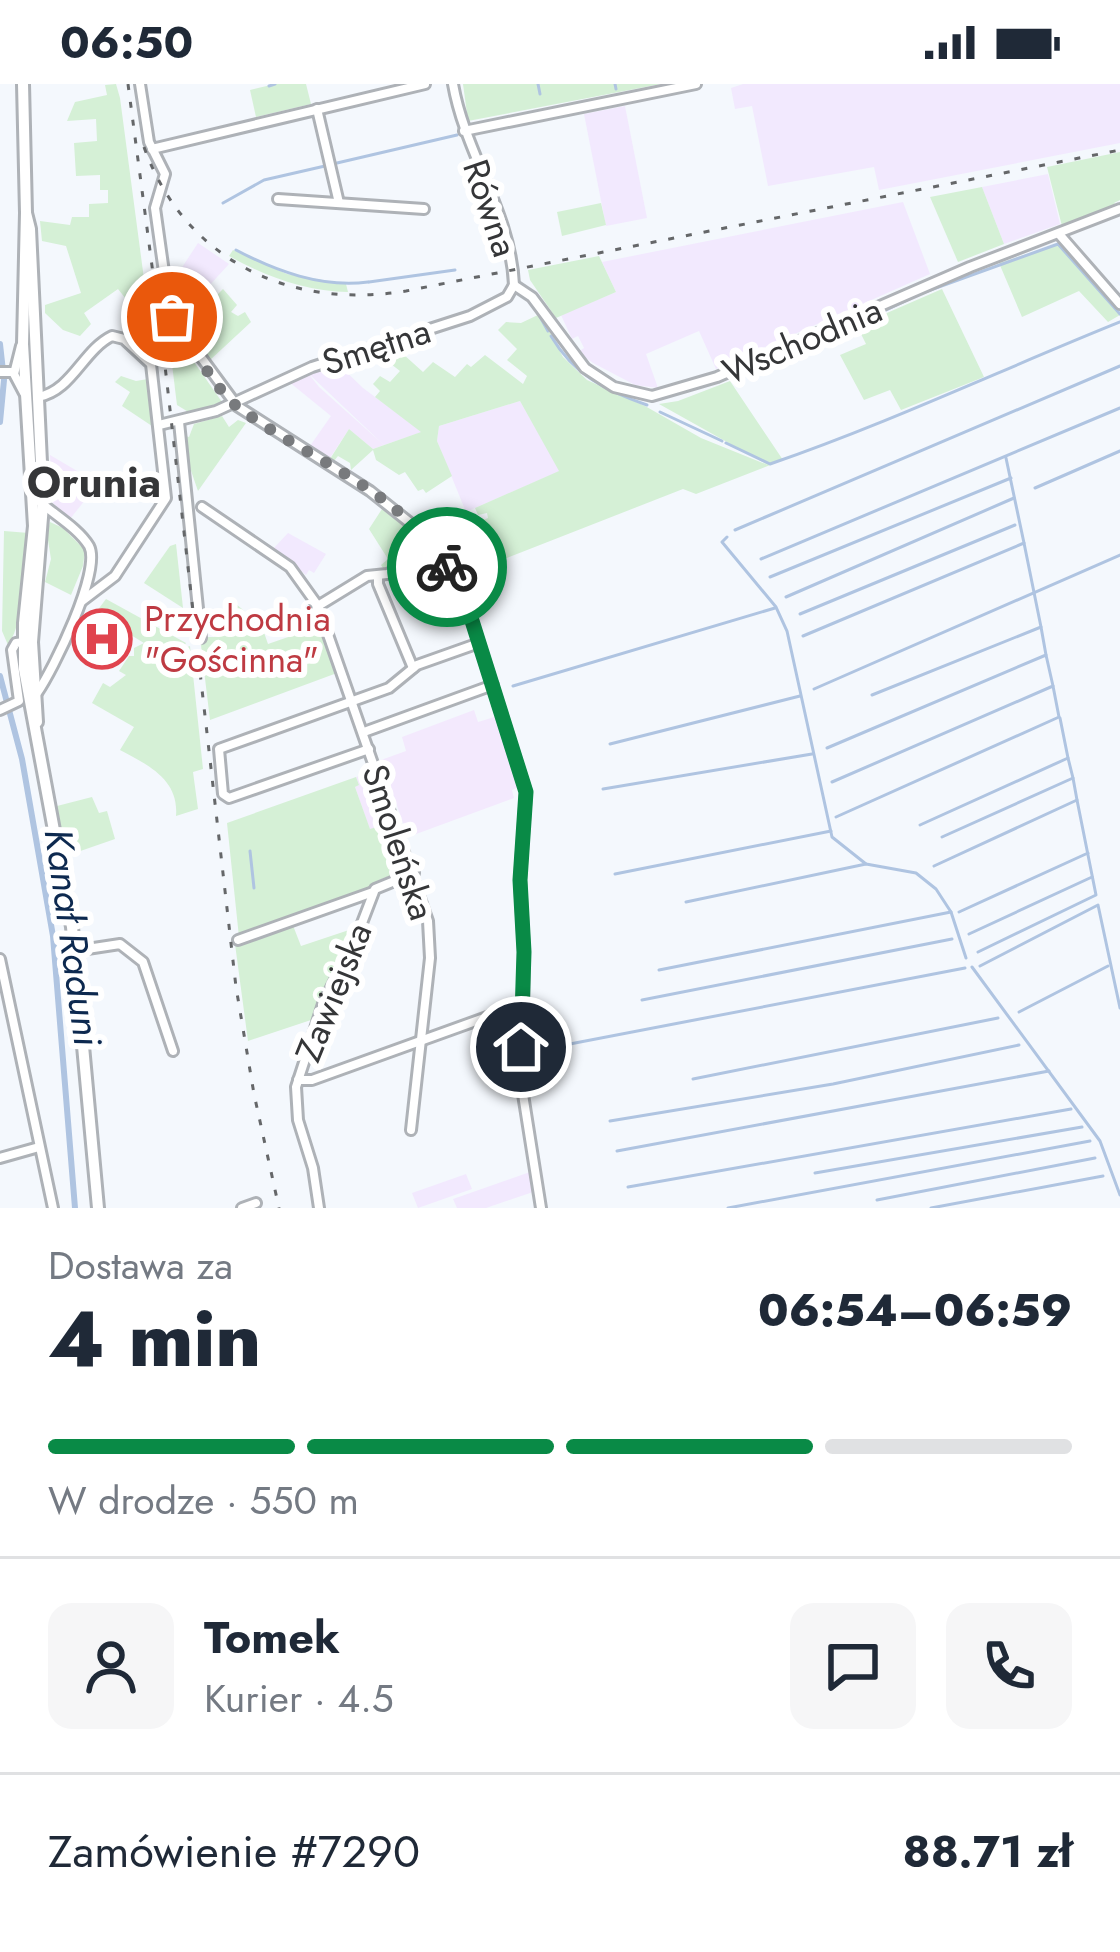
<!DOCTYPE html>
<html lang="pl">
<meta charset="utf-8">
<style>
:root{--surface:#fff;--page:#f6f6f7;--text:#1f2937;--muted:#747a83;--line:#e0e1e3;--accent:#098a46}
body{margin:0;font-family:Jost,sans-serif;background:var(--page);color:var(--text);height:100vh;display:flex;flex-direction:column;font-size:45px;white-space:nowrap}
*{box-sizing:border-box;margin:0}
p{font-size:39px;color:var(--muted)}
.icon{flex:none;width:66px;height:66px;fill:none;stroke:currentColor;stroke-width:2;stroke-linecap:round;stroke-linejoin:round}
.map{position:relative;height:1124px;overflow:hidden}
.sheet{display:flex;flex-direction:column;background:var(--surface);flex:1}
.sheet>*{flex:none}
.pin{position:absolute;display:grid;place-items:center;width:102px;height:102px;color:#fff;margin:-51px;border:6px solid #fff;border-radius:50%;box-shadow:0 3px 12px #0007}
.courier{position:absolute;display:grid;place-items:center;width:120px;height:120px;margin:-60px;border:9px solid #098a46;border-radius:50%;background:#fff;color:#222;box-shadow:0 3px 15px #0007}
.summary em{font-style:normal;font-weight:800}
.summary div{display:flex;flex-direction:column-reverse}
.summary{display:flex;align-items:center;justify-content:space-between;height:204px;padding:0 48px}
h1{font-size:78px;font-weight:800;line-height:90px}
.bar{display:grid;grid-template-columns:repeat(4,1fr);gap:18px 12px;align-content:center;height:144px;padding:0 48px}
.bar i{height:15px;border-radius:9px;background:var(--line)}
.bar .on{background:var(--accent)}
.bar p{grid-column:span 4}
.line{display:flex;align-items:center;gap:30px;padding:0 48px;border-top:3px solid var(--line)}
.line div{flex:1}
.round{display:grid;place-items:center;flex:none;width:126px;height:126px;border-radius:24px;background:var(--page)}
.status{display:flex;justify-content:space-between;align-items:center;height:84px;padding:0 60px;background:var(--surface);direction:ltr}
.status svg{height:33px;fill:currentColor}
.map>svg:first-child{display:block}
.industrial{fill:#f2e9fe}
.education{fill:#f3e9fd}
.green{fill:#d5f0d6}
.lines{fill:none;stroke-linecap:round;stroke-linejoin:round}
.stream{stroke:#afc4e1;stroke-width:3}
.canal{stroke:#afc4e1;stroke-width:6}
.minor-casing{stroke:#aeb2b7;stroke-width:14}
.major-casing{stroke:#aeb2b7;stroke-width:16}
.minor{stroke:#fff;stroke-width:8}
.major{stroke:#fff;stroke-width:10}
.rail{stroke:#656769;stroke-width:3;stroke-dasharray:6 12;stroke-linecap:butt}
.done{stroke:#787a7d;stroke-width:12;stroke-dasharray:0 21.6}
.route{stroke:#098a46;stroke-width:15}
.labels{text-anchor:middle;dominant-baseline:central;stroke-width:12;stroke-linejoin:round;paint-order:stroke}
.street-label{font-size:36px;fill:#353638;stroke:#fff}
.health-label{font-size:36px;fill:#be3a42;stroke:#fff;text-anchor:start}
.water-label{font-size:39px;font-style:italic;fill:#0d294f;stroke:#fff}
.quarter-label{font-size:42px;font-weight:bold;fill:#353638;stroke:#fff}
</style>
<div class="status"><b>06:50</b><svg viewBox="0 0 49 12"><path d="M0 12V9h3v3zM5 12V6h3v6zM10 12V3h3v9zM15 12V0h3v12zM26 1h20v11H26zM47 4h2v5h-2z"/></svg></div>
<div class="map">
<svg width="1120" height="1124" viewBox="0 0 1120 1124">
<rect width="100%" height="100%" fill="#f4f8fd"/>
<g class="industrial">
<polygon points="743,0 1120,0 1120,59 879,106 874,83 768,102 752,22 735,25 731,4"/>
<polygon points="625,22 647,134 606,142 584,30"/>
<polygon points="1048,90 1060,140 1004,160 982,103"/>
<polygon points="903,118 930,190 716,285 699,247 646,270 658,304 635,301 593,279 578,268 584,264 578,252 572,255 561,231 616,208 602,178"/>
<polygon points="198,159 229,180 207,204 181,185"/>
<polygon points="337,279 363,304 422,348 384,361 308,289"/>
<polygon points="520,317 560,387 466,428 437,357 439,342"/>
<polygon points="288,449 326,470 314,489 309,486 306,491 274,464"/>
<polygon points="530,1088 533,1108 486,1124 457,1124 453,1115"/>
<polygon points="466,1090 472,1105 418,1124 412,1109"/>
</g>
<g class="education">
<polygon points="308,289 319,303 384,361 373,365 349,345 330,374 310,362 331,332 288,297"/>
<polygon points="50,371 84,391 77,403 89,411 70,435 52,418"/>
<polygon points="474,626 478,638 501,631 521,702 512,706 514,714 408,753 381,676 406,667 402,653"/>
<polygon points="372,688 390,737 370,746 355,703 359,701 356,693"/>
</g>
<g class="green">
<polygon points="116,0 120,14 155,278 126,249 139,232 133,219 130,220 118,205 84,229 91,240 80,252 63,246 45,229 45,221 81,209 66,162 42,157 40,137 70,141 72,133 89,133 89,120 108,119 108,106 100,106 100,91 76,92 74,59 97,57 96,35 67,37 75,18 107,11 105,1"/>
<polygon points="275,0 306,0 311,20 256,33 250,6"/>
<polygon points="463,0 661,0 468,37"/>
<polygon points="1120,68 1120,116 1114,119 1120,123 1063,146 1047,83"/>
<polygon points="982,103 1004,160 958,178 930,113"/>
<polygon points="601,119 606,141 562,152 557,128"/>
<polygon points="1058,160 1120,230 1120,231 1108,238 1079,207 1022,233 999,179"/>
<path d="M233,166L287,190L346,200L348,208C305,207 267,193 229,172Z"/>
<polygon points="599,172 616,208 556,234 530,196 528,186"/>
<polygon points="223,205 237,221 231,228 238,232 245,228 251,238 209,277 196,259 216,241 203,225"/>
<polygon points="942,205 984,293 901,326 890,306 864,316 840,271 866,260 857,242"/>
<polygon points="540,230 563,273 587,296 645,322 701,354 768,381 659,320 678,317 730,297 783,376 696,410 683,405 499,477 481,437 488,434 487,429 478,431 475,424 559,387 520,317 439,342 437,357 452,392 426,409 423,405 418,407 405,388 399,391 376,376 373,366 351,386 350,379 338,372 334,377 330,375 349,345 373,365 421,348 375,313 380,307 373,300 380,292 390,298 400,287 374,267 393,261 423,288 433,278 455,293 467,280 471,283 485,271 523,300 527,292 507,276 517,265 498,246 506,238 521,239"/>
<polygon points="168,248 173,248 222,318 190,329 177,321"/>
<polygon points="121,292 136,297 148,295 152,342 122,322 130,308 115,298"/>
<polygon points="222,332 229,343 238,336 246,339 198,407 188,378 184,377 182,351 189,353 194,340"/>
<polygon points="382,425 424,458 427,470 385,487 381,481 388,475 369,445"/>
<polygon points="50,438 63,444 85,466 83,482 71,511 45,498 51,475 47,450"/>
<path d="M4,447L29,449C18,486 28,532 8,561L2,547Z"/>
<polygon points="176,460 183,524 144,499 170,462"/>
<path d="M106,515L186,559L182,565L190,562L203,685L193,688L198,725L176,732C179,697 151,682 120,666L134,643L92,619L103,599L110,603L126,591L119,587L129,572H134V564L144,559L116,542L111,548L103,535H91Z"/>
<polygon points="236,520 254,535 259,534 268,560 320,542 337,589 210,636 200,553 214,553"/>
<polygon points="356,693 359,701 355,703 370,745 389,739 405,786 379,796 355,812 239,853 227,739"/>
<polygon points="92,713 99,729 107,727 115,755 66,772 57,722"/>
<polygon points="292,839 301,862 358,843 314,935 248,957 235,860"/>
</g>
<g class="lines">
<g class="stream">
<polyline points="538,0 540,10"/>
<polyline points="615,0 616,5"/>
<polyline points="269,2 275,0"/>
<polyline points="337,79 457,51"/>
<polyline points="223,119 264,96 325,82"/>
<path d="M236,166C276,187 321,204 368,198"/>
<polyline points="369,198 455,186"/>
<polyline points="539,231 548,247"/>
<path d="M551,252C574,291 606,307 647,321"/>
<polyline points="766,283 922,209 1058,160 1120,230"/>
<polyline points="660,328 722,357"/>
<path d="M726,359L770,380C889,339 1003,285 1120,238"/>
<polyline points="1035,404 1120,367"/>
<polyline points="735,446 1120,282"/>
<polyline points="727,453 722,458 776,523 787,547 832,753 866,780 916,789 936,805 951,828 966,874"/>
<polyline points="761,475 1120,324"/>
<polyline points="770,493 1011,394"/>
<polyline points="786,513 1014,414"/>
<polyline points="800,530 1015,441"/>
<polyline points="803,552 1024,459 1006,374"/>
<polyline points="513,602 775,524"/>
<polyline points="814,605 1120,471"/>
<polyline points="872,611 1041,543 1024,459"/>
<polyline points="610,660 800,612"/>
<polyline points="827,664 1046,571 1041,543"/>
<polyline points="832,698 1053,602 1046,571"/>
<polyline points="603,705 812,670"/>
<polyline points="836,733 1059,633 1053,602"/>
<polyline points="920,741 1068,674 1060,634"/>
<polyline points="942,753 1073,694 1068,674"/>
<polyline points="250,767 254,804"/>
<polyline points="934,782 1077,716 1073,694"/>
<polyline points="615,790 831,747"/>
<polyline points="686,818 866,780"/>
<polyline points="959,828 1088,769"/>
<polyline points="969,850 1092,793"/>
<polyline points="978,868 1096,811 1077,716"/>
<polyline points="980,882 1098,821 1120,924"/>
<polyline points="972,883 1100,1057 1120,1111"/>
<polyline points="659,886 951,828"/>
<polyline points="642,916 952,855"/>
<polyline points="1019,928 1108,882"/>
<polyline points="549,964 965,884"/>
<polyline points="693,995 998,934"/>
<polyline points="610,1037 833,1000 1019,961"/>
<polyline points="617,1067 1049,987"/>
<polyline points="815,1089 1082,1043"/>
<polyline points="628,1103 1071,1025"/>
<polyline points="877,1116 1095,1074"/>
<polyline points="728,1124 1090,1057"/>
<polyline points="931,1124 1103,1092"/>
</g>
<g class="canal">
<polyline points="0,260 4,296 0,338"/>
<polyline points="0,592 22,675 53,852 75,1124"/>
</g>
<g class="minor-casing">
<g id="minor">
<polyline points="140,0 149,58 165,90 155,124 170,231 237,322 370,407 419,446 439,470 467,521 526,708 520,796 524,868 522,1004 541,1124"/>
<path d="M453,0C465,69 511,129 514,201"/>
<polyline points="317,25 339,119"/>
<polyline points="464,47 696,0"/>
<polyline points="152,65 425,0"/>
<polyline points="278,115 424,125"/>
<polyline points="1059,150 1120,220"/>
<polyline points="514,201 532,213 585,284 614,303 652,312 717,293 970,183 1120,125"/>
<polyline points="21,262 14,290 24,309"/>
<polyline points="0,288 14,288"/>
<path d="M38,313C72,307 83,266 112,252L124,255L151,280L166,414L115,492L82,517"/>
<polyline points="179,338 201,554"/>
<polyline points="159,341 216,327 312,283 470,232 507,213 514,201"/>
<polyline points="202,423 290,483 318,522 428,837 430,874 411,1046"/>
<polyline points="378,492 378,500 413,584"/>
<polyline points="318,522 367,492 387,490 439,470"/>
<path d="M37,609C53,586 102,487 89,462C79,445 55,431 40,418"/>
<polyline points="0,626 19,617 12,566 16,559 24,558"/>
<polyline points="364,648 493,601"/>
<polyline points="369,665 229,714 223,710 219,665 389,604 417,581 479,559"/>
<polyline points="238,856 373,808"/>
<polyline points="74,867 120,860 143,878 173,967"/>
<polyline points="0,875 53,1124"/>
<polyline points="298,996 312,996 523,920"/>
<polyline points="0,1074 39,1063"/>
<polyline points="242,1124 256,1119"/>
<polyline points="319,1124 313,1084 298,1036 296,1003 323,920 357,852 375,805 414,789"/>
</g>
</g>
<g class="major-casing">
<g id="major">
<polyline points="23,0 26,129 30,145 43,421 32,558 37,638"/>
<polyline points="26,129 23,260 34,442 24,539 24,585 72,843 98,1124"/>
</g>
</g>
<use href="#minor" class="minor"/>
<use href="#major" class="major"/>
<g class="rail">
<polyline points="128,0 164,273 236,903 254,1010 279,1124"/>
<path d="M144,63C185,177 290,226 406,207L1120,66"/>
</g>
</g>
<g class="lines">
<path class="done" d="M172,233C191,259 214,305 239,324C309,376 399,405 447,483"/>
<polyline class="route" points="447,483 467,521 526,708 520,796 524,868 521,963"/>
</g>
<defs>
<g id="hospital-ring" transform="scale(3)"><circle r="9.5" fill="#fff" stroke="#e0444e" stroke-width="1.5"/><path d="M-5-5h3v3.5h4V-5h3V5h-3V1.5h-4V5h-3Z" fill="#e0444e"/></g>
</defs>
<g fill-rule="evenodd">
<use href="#hospital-ring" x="102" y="555"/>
</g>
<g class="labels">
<g class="street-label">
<text transform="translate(491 124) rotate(71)">Równa</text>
<text transform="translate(802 256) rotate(-23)">Wschodnia</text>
<text transform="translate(376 262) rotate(-18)">Smętna</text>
<text transform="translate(399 758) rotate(72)">Smoleńska</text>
<text transform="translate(333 908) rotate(-68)">Zawiejska</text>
</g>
<g class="health-label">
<text x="144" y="534">Przychodnia<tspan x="144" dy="41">"Gościnna"</tspan></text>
</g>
<g class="water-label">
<text transform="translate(73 853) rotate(82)">Kanał Raduni</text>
</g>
<g class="quarter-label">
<text x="94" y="398">Orunia</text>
</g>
</g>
</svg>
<div class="pin" style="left:172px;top:233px;background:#ea580c"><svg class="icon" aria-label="bag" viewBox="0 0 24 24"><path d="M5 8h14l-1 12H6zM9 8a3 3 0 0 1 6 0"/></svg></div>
<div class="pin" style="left:521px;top:963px;background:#1f2937"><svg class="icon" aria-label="home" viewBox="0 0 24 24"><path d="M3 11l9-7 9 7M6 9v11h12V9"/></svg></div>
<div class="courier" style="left:447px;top:483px"><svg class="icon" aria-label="bike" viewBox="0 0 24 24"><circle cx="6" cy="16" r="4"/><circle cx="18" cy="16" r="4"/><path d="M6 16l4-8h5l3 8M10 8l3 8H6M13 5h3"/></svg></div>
</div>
<section class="sheet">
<div class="summary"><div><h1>4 min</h1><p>Dostawa za</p></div><em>06:54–06:59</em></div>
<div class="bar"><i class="on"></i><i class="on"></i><i class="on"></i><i></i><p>W drodze · 550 m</p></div>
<div class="line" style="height:216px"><a class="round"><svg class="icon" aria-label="person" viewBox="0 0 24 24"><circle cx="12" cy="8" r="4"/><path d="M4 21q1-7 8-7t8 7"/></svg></a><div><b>Tomek</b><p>Kurier · 4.5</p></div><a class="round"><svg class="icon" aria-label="chat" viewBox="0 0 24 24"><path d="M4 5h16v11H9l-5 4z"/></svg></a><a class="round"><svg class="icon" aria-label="phone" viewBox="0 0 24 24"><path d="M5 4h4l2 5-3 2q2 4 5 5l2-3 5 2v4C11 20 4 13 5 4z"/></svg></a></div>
<div class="line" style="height:156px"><div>Zamówienie #7290</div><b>88.71 zł</b></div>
</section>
